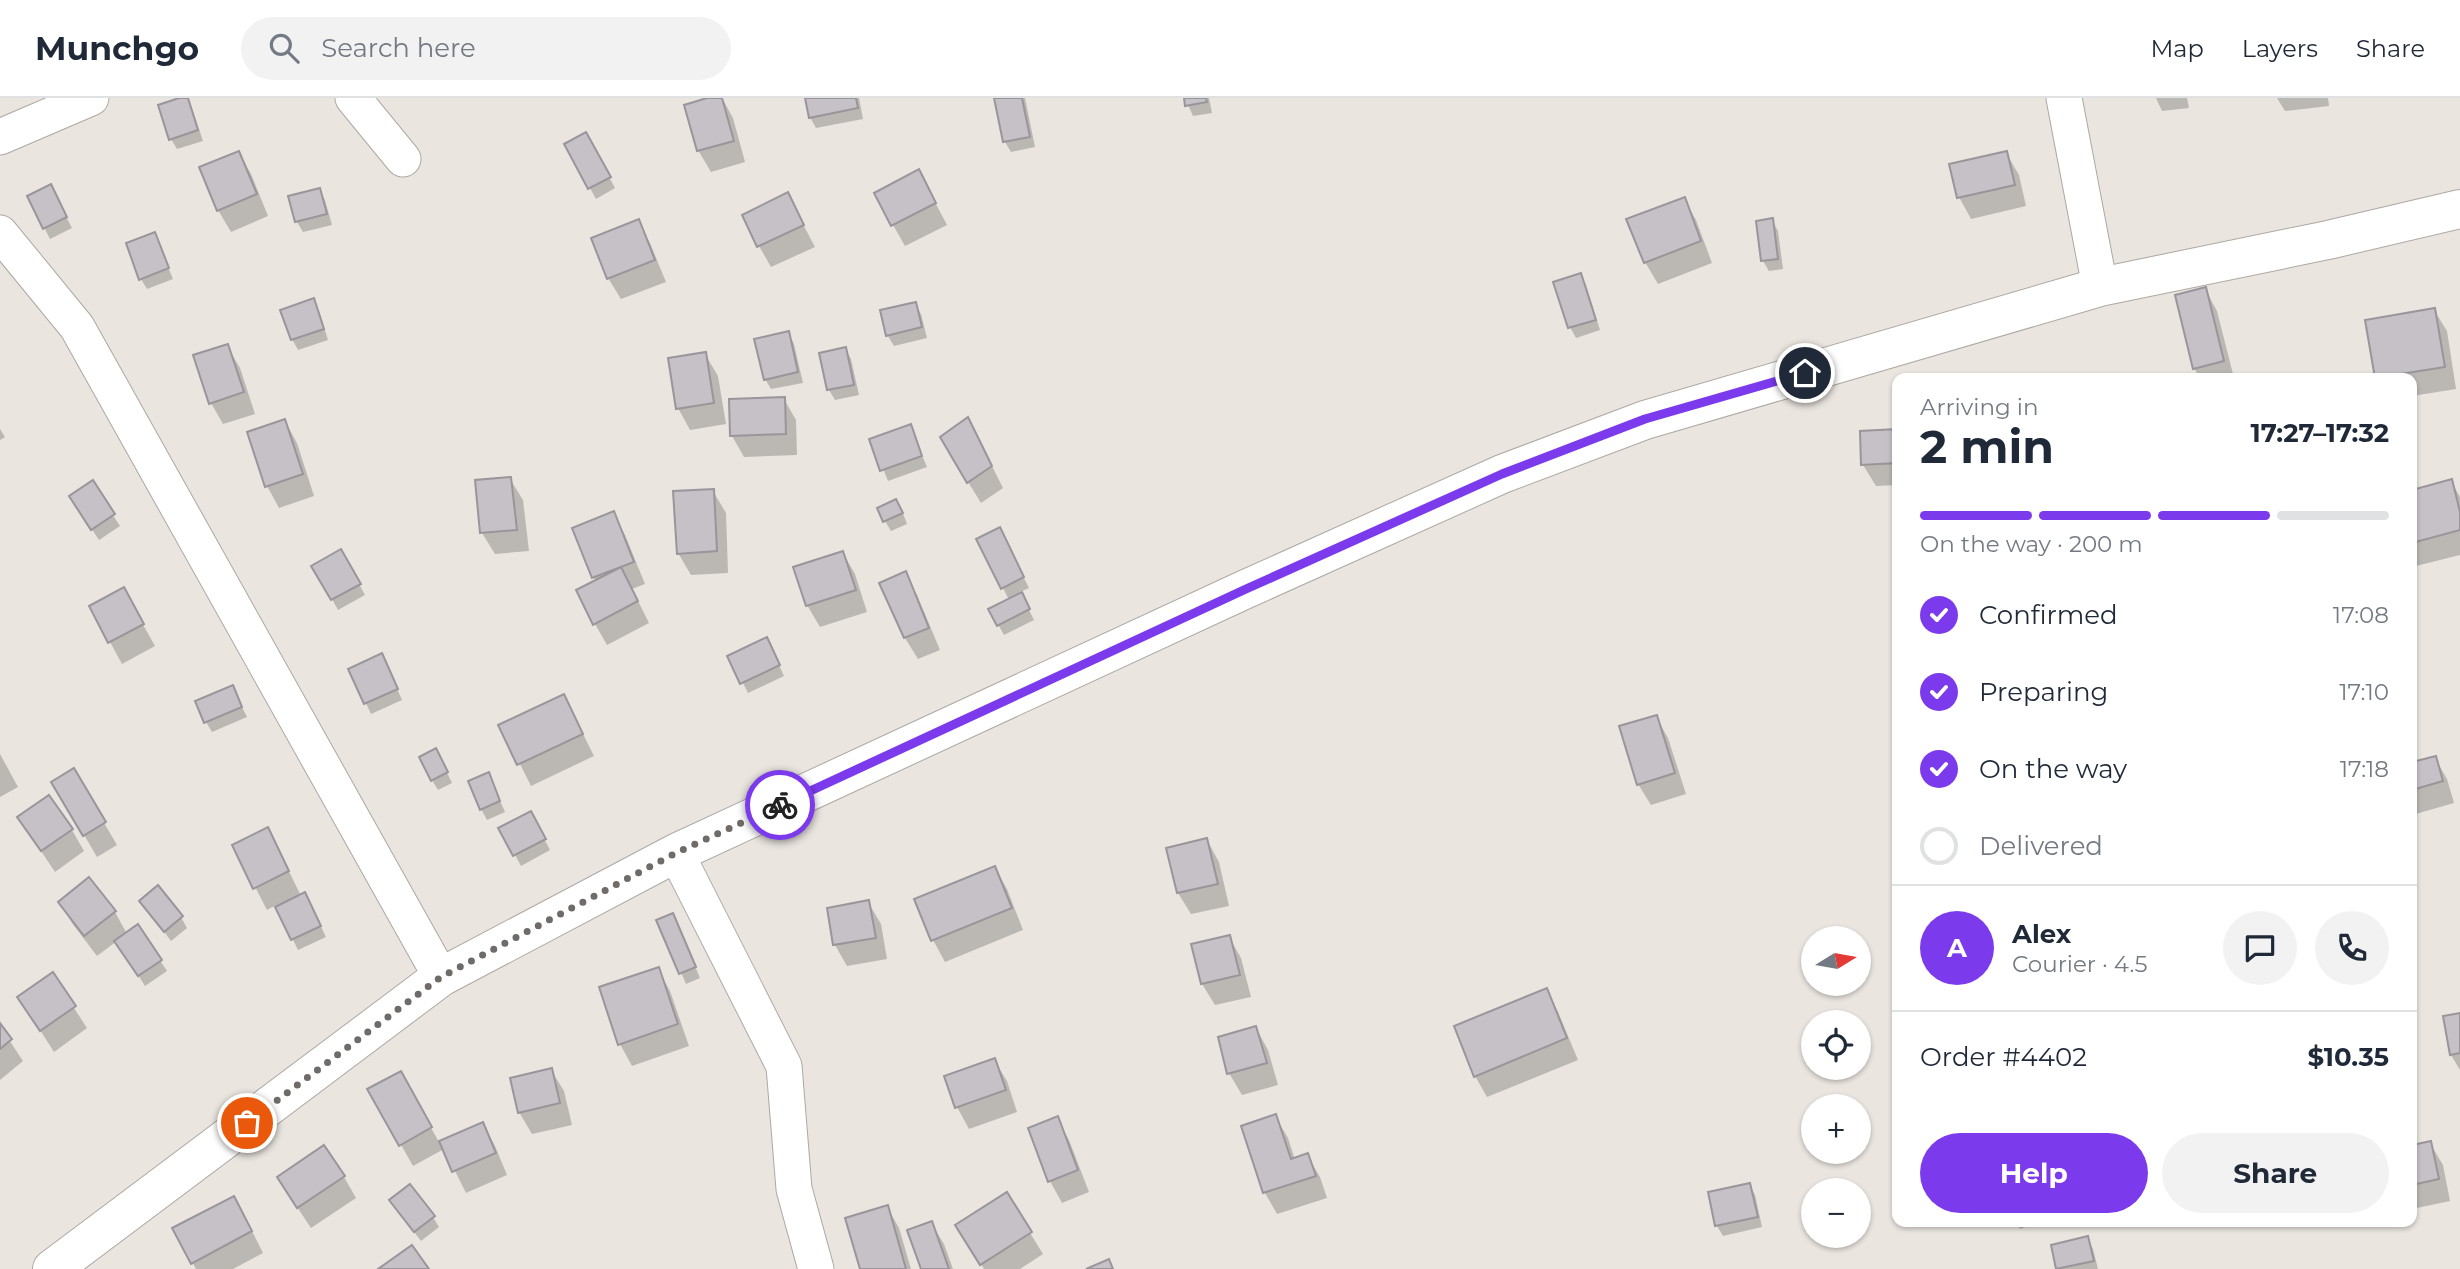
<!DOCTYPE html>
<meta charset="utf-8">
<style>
:root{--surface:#fff;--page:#f2f2f3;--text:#1f2937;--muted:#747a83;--line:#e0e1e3;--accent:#7c3aed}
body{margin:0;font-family:Montserrat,sans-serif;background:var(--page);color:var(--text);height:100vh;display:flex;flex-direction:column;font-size:26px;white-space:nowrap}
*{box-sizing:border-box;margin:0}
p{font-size:23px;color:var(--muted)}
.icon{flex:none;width:38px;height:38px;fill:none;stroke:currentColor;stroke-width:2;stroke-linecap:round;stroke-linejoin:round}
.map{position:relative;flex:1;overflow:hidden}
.details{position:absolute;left:1892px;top:275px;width:525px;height:854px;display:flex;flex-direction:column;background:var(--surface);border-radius:14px;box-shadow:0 2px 5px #0004}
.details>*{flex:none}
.needle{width:46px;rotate:79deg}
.buttons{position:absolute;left:1801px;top:828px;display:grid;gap:14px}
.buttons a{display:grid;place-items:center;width:70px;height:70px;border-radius:50%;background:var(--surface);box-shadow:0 2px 5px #0004;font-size:35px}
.pin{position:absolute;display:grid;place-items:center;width:60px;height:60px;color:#fff;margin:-30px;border:4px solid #fff;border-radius:50%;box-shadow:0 2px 7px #0007}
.courier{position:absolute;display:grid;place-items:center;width:70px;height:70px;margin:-35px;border:5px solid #7c3aed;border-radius:50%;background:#fff;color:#222;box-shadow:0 2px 9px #0007}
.head em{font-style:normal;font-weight:700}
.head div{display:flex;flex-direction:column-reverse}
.head{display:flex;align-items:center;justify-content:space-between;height:119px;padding:0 28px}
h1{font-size:46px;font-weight:700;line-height:52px}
.bar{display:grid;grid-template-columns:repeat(4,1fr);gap:10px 7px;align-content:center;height:84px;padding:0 28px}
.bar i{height:9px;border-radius:5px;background:var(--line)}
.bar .active{background:var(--accent)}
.bar p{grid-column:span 4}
.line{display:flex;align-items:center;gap:18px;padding:0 28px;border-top:2px solid var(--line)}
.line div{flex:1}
.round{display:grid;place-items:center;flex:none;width:74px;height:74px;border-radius:37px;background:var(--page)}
ol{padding:0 28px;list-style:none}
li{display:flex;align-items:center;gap:21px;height:77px}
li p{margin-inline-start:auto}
li .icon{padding:7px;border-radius:50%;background:var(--accent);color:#fff;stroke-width:4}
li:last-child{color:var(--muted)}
li i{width:38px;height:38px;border:4px solid var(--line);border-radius:50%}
.action{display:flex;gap:14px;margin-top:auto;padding:14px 28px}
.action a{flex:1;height:80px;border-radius:42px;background:var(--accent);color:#fff;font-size:28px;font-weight:700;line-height:80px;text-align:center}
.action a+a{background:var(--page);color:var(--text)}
header{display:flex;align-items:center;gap:42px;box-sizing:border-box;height:98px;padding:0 35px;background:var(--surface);border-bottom:2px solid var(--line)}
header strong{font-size:33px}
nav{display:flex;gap:38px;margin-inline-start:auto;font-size:24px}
.search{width:490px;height:63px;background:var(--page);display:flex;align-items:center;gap:18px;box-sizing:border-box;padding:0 24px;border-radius:38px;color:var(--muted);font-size:26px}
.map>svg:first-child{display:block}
.shadow{fill:#0003}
.building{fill:#c5c1c7;stroke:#99959a;stroke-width:2}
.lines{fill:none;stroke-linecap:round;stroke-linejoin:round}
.minor-casing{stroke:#ada8a3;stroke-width:37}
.major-casing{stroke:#ada8a3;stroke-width:40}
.minor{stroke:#fff;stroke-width:35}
.major{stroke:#fff;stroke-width:38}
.done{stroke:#6e6b68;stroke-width:7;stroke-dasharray:0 12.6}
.route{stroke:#7c3aed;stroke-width:9}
</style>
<header>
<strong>Munchgo</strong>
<div class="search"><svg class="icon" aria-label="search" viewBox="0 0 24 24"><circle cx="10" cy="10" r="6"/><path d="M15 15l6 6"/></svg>Search here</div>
<nav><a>Map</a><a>Layers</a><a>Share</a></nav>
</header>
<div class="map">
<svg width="2460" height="1171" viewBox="0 0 2460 1171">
<rect width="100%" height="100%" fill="#eae5df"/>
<g class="shadow">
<polygon points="185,0 192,10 203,43 177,51 171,41"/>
<polygon points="714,0 722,0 733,20 745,64 711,74 698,52"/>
<polygon points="807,0 859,0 863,21 816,30 810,19"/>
<polygon points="996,0 1025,0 1035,49 1011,54 1005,44"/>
<polygon points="1185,0 1209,0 1212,15 1193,18"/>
<polygon points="2156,0 2187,0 2189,10 2162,13"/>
<polygon points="2277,0 2328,0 2329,8 2285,13"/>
<polygon points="586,36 615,90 596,101 566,46"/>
<polygon points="239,55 251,76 268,118 231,134 218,112"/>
<polygon points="2006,55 2019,77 2026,108 1971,121 1959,99"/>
<polygon points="919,74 947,127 905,148 893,127"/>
<polygon points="319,92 325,102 332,127 303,134 297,124"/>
<polygon points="787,96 815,149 771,169 759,148"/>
<polygon points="29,99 56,99 72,130 50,141"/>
<polygon points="1684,101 1696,122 1712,165 1658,186 1645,164"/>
<polygon points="1772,122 1778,133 1783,171 1769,173 1763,163"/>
<polygon points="638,123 650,145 666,184 621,201 608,180"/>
<polygon points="154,136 173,181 147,191 141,181"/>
<polygon points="1580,177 1586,187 1600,232 1576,240 1570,229"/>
<polygon points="2205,191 2217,213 2234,280 2200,280 2194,270"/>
<polygon points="313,203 319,213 328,242 298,252 292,241"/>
<polygon points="915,206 921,216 927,240 894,248 888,238 882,214"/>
<polygon points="2434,212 2447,233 2456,291 2412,298 2412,280 2377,280 2367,223"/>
<polygon points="788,235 794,246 803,285 771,291 765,281"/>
<polygon points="227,248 240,270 255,316 223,326 211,305"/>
<polygon points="845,251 851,261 859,297 835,302 829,292 821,256"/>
<polygon points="705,256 718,278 726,326 690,332 678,310"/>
<polygon points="784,301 796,322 797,357 744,359 732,338"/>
<polygon points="285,323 297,345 314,398 279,410 267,388 249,335"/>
<polygon points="910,329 927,369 888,383 872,343"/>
<polygon points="0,331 5,339 0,342"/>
<polygon points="1897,332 1897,387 1876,388 1863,367 1862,334"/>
<polygon points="979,342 1003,390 981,405 954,361"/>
<polygon points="510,381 523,402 529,453 495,456 482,435"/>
<polygon points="2451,383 2460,399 2460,457 2412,469 2412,393"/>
<polygon points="92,385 120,428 99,442 77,409"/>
<polygon points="713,393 726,415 728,475 691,477 678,455"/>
<polygon points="902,413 907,426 891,433 885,423"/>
<polygon points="613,415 625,437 645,486 632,491 649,525 607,547 595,526 596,484 574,431"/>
<polygon points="1005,442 1029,490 1020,494 1034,522 1004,537 990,512 1009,502 1003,490"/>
<polygon points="341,453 365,497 338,512 314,468"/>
<polygon points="843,455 855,476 867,514 820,529 807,507"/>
<polygon points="905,476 917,497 940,552 918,561 905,540 881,486"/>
<polygon points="123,491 155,548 122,566 91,509"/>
<polygon points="772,552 784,578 748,595 730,559"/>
<polygon points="387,568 402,602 371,616 350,571"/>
<polygon points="232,589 247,619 212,634 206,624"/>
<polygon points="1656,619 1668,640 1686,696 1651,707 1638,686"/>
<polygon points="575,620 594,658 531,688 501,628"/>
<polygon points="0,656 18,689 0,699"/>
<polygon points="2435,660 2447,681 2454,705 2412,717 2412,666"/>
<polygon points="441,662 452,685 438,692 432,682"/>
<polygon points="73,672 117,747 97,759 53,684"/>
<polygon points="488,676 505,714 487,722 481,711"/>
<polygon points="531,716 550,752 521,768 501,731"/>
<polygon points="19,720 72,732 84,753 55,774"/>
<polygon points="1207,742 1219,764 1229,808 1191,816 1178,795 1168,752"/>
<polygon points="234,748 279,753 301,798 310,806 326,839 298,852 276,807 267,812"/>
<polygon points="995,770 1007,791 1023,832 945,864 933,842 916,802"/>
<polygon points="141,803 181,819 187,830 171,843"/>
<polygon points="60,804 115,814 127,836 138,829 167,873 145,888 117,843 97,858 72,825"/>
<polygon points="868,804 881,826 887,861 847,868 835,847"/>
<polygon points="659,823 678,827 700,880 686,886"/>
<polygon points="1229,839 1241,860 1251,899 1215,907 1202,886"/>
<polygon points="658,871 670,893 689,948 632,968 620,946"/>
<polygon points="52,876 87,930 54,954 19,899"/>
<polygon points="1546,892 1558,914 1578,962 1487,999 1475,978"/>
<polygon points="2460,917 2460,972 2451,957"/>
<polygon points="0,928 23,963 0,982"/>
<polygon points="1256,930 1268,952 1278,987 1242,997 1229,975"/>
<polygon points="994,962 1007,983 1017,1014 969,1031 957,1009 946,979"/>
<polygon points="551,972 564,993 572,1027 532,1036 519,1014"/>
<polygon points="400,975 439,1044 483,1026 495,1048 507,1077 466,1095 444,1051 413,1068 370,992"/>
<polygon points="1275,1018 1288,1040 1295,1062 1307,1057 1320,1079 1327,1100 1277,1116 1265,1095 1243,1029"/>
<polygon points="1057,1021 1069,1042 1089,1094 1062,1105 1050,1083"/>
<polygon points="2430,1045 2443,1067 2450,1103 2412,1111 2412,1049"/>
<polygon points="344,1079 356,1100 311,1130 291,1100"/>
<polygon points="1749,1087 1755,1097 1762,1129 1723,1138 1717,1128 1710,1095"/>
<polygon points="1006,1096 1043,1156 1020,1171 984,1171 970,1148"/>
<polygon points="887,1109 899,1130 911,1171 861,1171"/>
<polygon points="398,1113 433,1119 439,1129 421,1143"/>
<polygon points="246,1121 263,1155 233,1171 196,1171 174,1131"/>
<polygon points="2015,1124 2038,1124 2020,1131"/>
<polygon points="931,1125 944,1146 953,1171 923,1171"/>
<polygon points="2087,1140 2093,1151 2098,1171 2058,1171 2053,1149"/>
</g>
<g class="building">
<polygon points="179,0 188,0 198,32 169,42 158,7"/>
<polygon points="707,0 722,0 734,43 697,53 684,7"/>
<polygon points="805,0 856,0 858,10 809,20"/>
<polygon points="994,0 1022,0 1030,39 1003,44"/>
<polygon points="1184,0 1206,0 1207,4 1185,8"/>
<polygon points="586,34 611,79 588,91 564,46"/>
<polygon points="239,53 257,96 217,113 199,69"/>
<polygon points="2007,53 2015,87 1957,100 1949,66"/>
<polygon points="919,71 936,105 891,128 874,95"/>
<polygon points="51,86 67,119 43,131 27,98"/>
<polygon points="320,90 327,116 295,124 288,98"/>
<polygon points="788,94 804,127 757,149 742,117"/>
<polygon points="1685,99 1701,143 1644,165 1626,121"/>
<polygon points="1773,120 1778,161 1761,163 1756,123"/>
<polygon points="639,121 655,162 607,181 591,140"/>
<polygon points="155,134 169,170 139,182 126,145"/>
<polygon points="1581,175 1596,222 1568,230 1553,184"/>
<polygon points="2206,189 2224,263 2193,271 2175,197"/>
<polygon points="314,200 324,231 291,242 280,212"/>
<polygon points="916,204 922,229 886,238 880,212"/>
<polygon points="2435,210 2445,269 2375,280 2365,222"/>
<polygon points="789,233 798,274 764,282 754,241"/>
<polygon points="228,246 244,294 209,306 193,257"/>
<polygon points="846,249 854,287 827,292 819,255"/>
<polygon points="706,254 714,305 676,311 668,260"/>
<polygon points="785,299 786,336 730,338 729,301"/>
<polygon points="968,319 992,368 967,385 940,339"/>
<polygon points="285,321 303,376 265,389 247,334"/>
<polygon points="911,326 922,358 880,373 869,341"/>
<polygon points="1897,331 1897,365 1861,367 1860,333"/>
<polygon points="511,379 517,432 480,435 475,382"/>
<polygon points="2452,381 2460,414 2460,432 2412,445 2412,392"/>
<polygon points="93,382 115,416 91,432 69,398"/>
<polygon points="714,391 717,453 677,456 673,393"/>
<polygon points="896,401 903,415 883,424 877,410"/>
<polygon points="614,413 634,464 592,480 572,430"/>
<polygon points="1000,429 1024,479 1001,491 976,441"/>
<polygon points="341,451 361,486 331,502 311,468"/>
<polygon points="843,453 856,492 806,508 793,469"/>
<polygon points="621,469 638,503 593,527 576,492"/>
<polygon points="906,473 929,530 904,540 879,485"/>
<polygon points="124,489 144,526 108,545 89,508"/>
<polygon points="1022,494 1030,511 997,528 988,511"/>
<polygon points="767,539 780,567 740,586 727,558"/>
<polygon points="382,555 398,591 364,606 348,571"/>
<polygon points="233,587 242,609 204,625 195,603"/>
<polygon points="564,596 583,636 517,667 498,627"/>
<polygon points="1657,617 1675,675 1637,687 1619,628"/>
<polygon points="436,650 448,674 431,683 419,659"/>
<polygon points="2436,658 2443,683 2412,692 2412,664"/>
<polygon points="74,670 106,724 83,738 51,684"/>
<polygon points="489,674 500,703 480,712 468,683"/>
<polygon points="49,697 73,731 41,753 17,719"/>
<polygon points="531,713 546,741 513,758 498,730"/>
<polygon points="268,729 289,773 253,791 232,747"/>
<polygon points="1207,740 1218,786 1177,795 1166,750"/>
<polygon points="995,768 1012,810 931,843 914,801"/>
<polygon points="89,779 116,813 84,838 58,804"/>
<polygon points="158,787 183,818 164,834 139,803"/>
<polygon points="305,794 321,828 291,842 275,809"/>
<polygon points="869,802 876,840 833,847 827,810"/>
<polygon points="673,815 696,869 679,876 656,822"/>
<polygon points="138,826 162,862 138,878 114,843"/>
<polygon points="1230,837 1240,877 1201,886 1191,846"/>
<polygon points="659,869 678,926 618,947 599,889"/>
<polygon points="53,874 76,908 40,933 17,899"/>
<polygon points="1547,890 1567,940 1474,979 1454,928"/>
<polygon points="2460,915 2460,955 2450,957 2443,918"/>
<polygon points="0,925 12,941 0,951"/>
<polygon points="1256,928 1267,965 1227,976 1218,939"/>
<polygon points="995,960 1006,992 955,1010 944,978"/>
<polygon points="552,970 560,1005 518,1015 510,980"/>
<polygon points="401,973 432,1029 399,1048 367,991"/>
<polygon points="1276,1016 1291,1061 1308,1055 1316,1078 1263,1095 1241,1028"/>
<polygon points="1058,1018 1078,1072 1048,1084 1028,1030"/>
<polygon points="483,1024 496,1055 452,1074 439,1043"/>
<polygon points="2431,1043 2439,1081 2412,1087 2412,1047"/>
<polygon points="324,1047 345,1078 297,1110 277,1079"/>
<polygon points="1750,1085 1758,1119 1715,1128 1708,1094"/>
<polygon points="410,1086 435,1118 414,1134 389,1102"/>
<polygon points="1007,1094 1032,1134 980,1167 955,1127"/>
<polygon points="234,1098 252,1133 191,1166 172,1130"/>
<polygon points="888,1107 906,1171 860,1171 845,1120"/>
<polygon points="932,1123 949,1171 921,1171 907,1132"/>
<polygon points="2088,1138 2094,1163 2056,1171 2051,1147"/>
<polygon points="412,1147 429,1171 378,1171"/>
<polygon points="1109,1161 1113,1171 1086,1171"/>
</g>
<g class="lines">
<g class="minor-casing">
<g id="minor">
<polyline points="353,0 403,61"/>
<polyline points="2064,0 2100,189"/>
<polyline points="0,39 91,0"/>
<polyline points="0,135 77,229 441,879"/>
<polyline points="676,755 784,968 794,1091 816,1171"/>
</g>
</g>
<g class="major-casing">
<polyline id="major" points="52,1171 441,879 676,755 1246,491 1502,376 1645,322 2100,189 2328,142 2460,111"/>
</g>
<use href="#minor" class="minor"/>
<use href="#major" class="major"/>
</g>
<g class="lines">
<polyline class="done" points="247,1025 441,879 676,755 780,707"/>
<polyline class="route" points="780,707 1246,491 1502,376 1645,321 1805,275"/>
</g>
</svg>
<div class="buttons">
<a><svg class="needle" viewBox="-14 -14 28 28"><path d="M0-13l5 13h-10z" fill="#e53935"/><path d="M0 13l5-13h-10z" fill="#747a83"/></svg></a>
<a><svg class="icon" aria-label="locate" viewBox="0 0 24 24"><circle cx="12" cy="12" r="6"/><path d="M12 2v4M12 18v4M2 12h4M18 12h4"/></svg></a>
<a>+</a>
<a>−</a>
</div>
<div class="pin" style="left:247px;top:1025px;background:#ea580c"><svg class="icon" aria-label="bag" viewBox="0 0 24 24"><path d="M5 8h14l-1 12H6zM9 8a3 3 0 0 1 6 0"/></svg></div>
<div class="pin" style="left:1805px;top:275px;background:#1f2937"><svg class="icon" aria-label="home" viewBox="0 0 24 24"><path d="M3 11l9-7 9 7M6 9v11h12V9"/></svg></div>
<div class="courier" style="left:780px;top:707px"><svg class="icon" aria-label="bike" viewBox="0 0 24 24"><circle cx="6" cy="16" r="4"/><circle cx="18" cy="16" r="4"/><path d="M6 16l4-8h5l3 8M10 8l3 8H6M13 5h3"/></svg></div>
<section class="details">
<div class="head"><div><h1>2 min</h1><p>Arriving in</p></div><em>17:27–17:32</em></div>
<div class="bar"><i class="active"></i><i class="active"></i><i class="active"></i><i></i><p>On the way · 200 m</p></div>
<ol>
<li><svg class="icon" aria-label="check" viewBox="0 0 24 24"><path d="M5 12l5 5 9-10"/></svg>Confirmed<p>17:08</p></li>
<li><svg class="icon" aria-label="check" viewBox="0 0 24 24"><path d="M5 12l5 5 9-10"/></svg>Preparing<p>17:10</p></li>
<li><svg class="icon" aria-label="check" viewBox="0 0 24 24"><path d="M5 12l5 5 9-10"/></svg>On the way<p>17:18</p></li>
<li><i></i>Delivered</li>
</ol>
<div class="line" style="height:126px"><b class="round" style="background:var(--accent);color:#fff">A</b><div><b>Alex</b><p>Courier · 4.5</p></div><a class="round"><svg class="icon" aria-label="chat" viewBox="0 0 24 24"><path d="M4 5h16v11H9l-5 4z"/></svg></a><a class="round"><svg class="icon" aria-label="phone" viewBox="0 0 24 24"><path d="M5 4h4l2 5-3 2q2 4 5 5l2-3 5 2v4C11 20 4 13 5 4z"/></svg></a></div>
<div class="line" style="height:91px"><div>Order #4402</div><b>$10.35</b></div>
<div class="action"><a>Help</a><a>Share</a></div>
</section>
</div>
